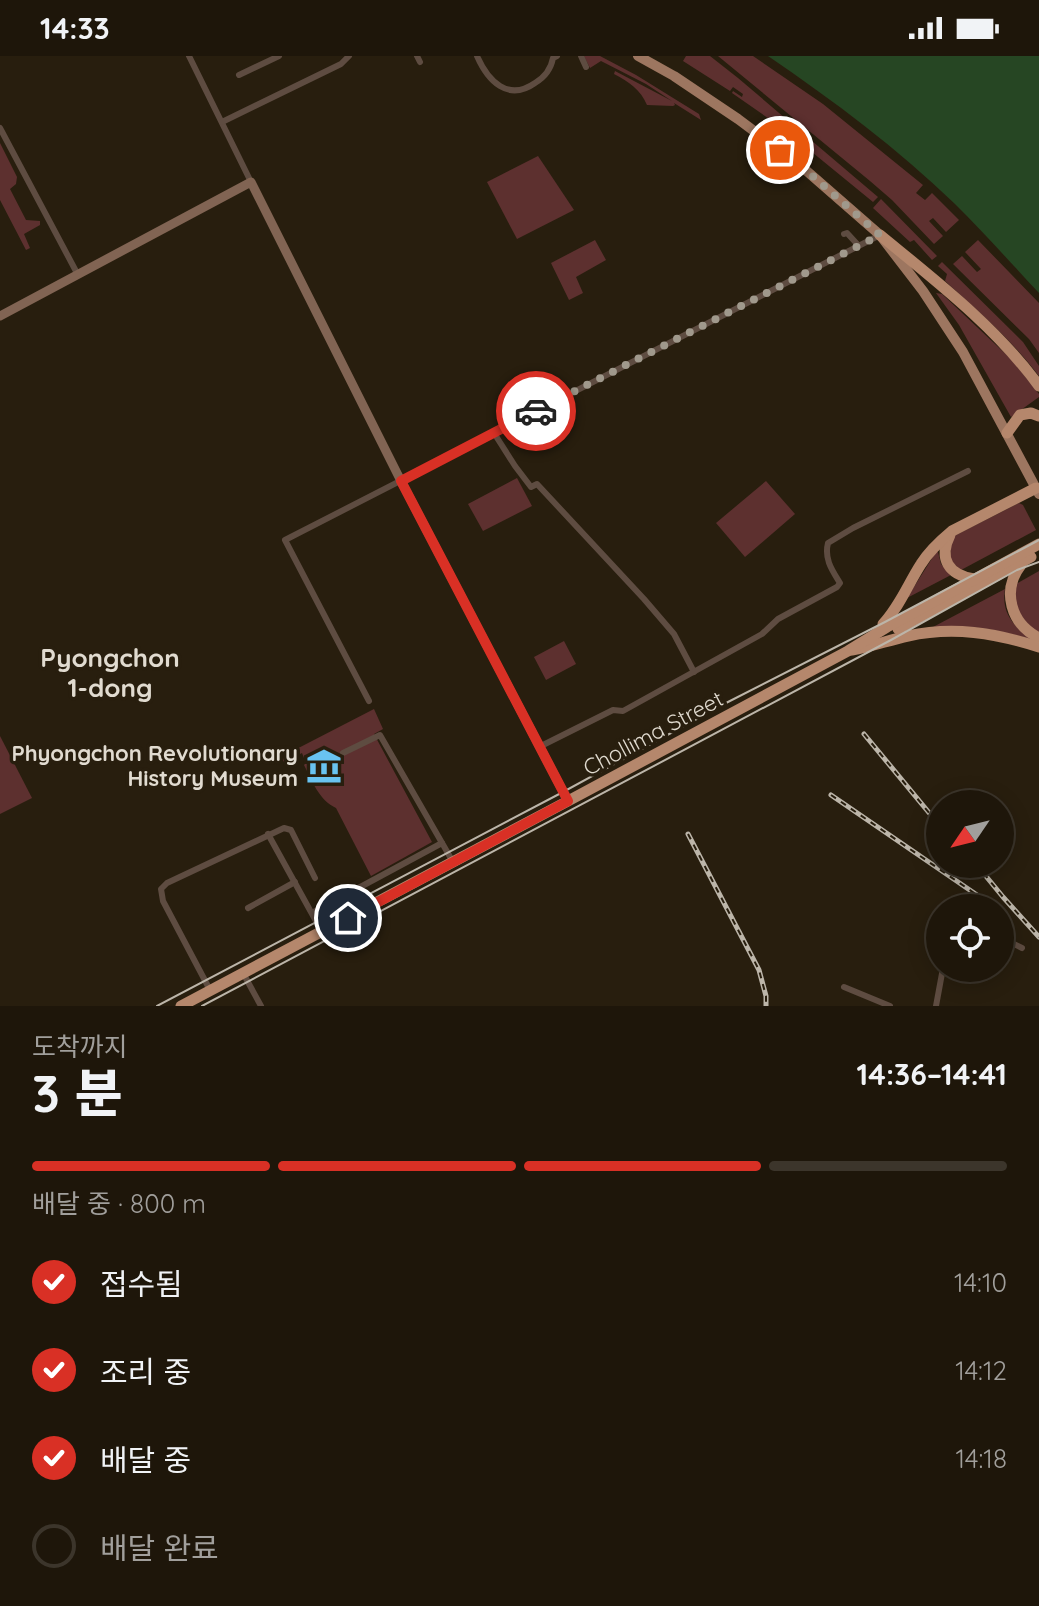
<!DOCTYPE html>
<html lang="ko">
<meta charset="utf-8">
<style>
:root{--surface:#1e160a;--page:#261f13;--text:#f1f3f6;--muted:#a19f9c;--line:#3c352b;--accent:#d93025}
body{margin:0;font-family:Quicksand,"Noto Sans KR",sans-serif;background:var(--page);color:var(--text);height:100vh;display:flex;flex-direction:column;font-size:30px;white-space:nowrap}
*{box-sizing:border-box;margin:0}
p{font-size:26px;color:var(--muted)}
.icon{flex:none;width:44px;height:44px;fill:none;stroke:currentColor;stroke-width:2;stroke-linecap:round;stroke-linejoin:round}
.map{position:relative;height:950px;overflow:hidden}
.sheet{display:flex;flex-direction:column;background:var(--surface);flex:1}
.sheet>*{flex:none}
.needle{width:52px;rotate:235deg}
.controls{position:absolute;left:926px;top:734px;display:grid;gap:16px}
.controls a{display:grid;place-items:center;width:88px;height:88px;border-radius:50%;background:var(--surface);box-shadow:0 4px 20px #0003,0 0 0 2px var(--line);font-size:40px}
.pin{position:absolute;display:grid;place-items:center;width:68px;height:68px;color:#fff;margin:-34px;border:4px solid #fff;border-radius:50%;box-shadow:0 2px 8px #0007}
.courier{position:absolute;display:grid;place-items:center;width:80px;height:80px;margin:-40px;border:6px solid #d93025;border-radius:50%;background:#fff;color:#222;box-shadow:0 2px 10px #0007}
.head em{font-style:normal;font-weight:800}
.head div{display:flex;flex-direction:column-reverse}
.head{display:flex;align-items:center;justify-content:space-between;height:136px;padding:0 32px}
h1{font-size:52px;font-weight:800;line-height:60px}
.bar{display:grid;grid-template-columns:repeat(4,1fr);gap:12px 8px;align-content:center;height:96px;padding:0 32px}
.bar i{height:10px;border-radius:6px;background:var(--line)}
.bar .current{background:var(--accent)}
.bar p{grid-column:span 4}
ol{padding:0 32px;list-style:none}
li{display:flex;align-items:center;gap:24px;height:88px}
li p{margin-inline-start:auto}
li .icon{padding:8px;border-radius:50%;background:var(--accent);color:#fff;stroke-width:4}
li:last-child{color:var(--muted)}
li i{width:44px;height:44px;border:4px solid var(--line);border-radius:50%}
.status{display:flex;justify-content:space-between;align-items:center;height:56px;padding:0 40px;background:var(--surface);direction:ltr}
.status svg{height:22px;fill:currentColor}
.map>svg:first-child{display:block}
.green{fill:#5d302f}
.water{fill:#264623}
.lines{fill:none;stroke-linecap:round;stroke-linejoin:round}
.street{stroke:#5e4c41;stroke-width:6}
.secondary{stroke:#816453;stroke-width:9}
.primary{stroke:#9d7660;stroke-width:10}
.highway{stroke:#b5876c;stroke-width:11}
.tram{stroke:#bcb5a9;stroke-width:2}
.rail-casing{stroke:#bcb5a9;stroke-width:5}
.rail{stroke:#281e0e;stroke-width:2;stroke-dasharray:6;stroke-linecap:butt}
.done{stroke:#a0998c;stroke-width:8;stroke-dasharray:0 14.4}
.route{stroke:#d93025;stroke-width:10}
.labels{text-anchor:middle;dominant-baseline:central;stroke-width:7;stroke-linejoin:round;paint-order:stroke}
.street-label{font-size:22px;fill:#e1dbd0;stroke:#281e0e}
.poi-label{font-size:22px;font-weight:bold;fill:#e1dbd0;stroke:#281e0e;text-anchor:end}
.quarter-label{font-size:26px;font-weight:bold;fill:#e1dbd0;stroke:#281e0e}
</style>
<div class="status"><b>14:33</b><svg viewBox="0 0 49 12"><path d="M0 12V9h3v3zM5 12V6h3v6zM10 12V3h3v9zM15 12V0h3v12zM26 1h20v11H26zM47 4h2v5h-2z"/></svg></div>
<div class="map">
<svg width="1039" height="950" viewBox="0 0 1039 950">
<rect width="100%" height="100%" fill="#281e0e"/>
<g class="green">
<path d="M584,0H600L636,19L699,58L701,64L674,47L675,49L673,50L647,49C641,34 628,25 614,18L615,15L672,45L646,28L601,5L590,12Z"/>
<polygon points="686,0 710,0 738,22 878,141 873,146 785,74 732,37 733,35 742,41 743,38 733,31 730,35 683,5"/>
<polygon points="718,0 753,0 823,48 923,129 916,137 925,144 932,137 959,164 946,176 933,162 929,165 943,180 934,188 892,144 870,125"/>
<polygon points="0,87 17,121 16,128 10,133 26,164 40,165 40,169 24,178 30,192 26,194 0,144"/>
<polygon points="538,100 574,154 517,183 487,126"/>
<polygon points="881,143 937,200 932,204 914,184 910,186 873,152"/>
<polygon points="595,184 606,204 576,221 583,237 569,244 551,207"/>
<polygon points="978,184 1039,247 1039,297 1029,283 953,208 962,200 977,216 981,213 965,196"/>
<path d="M942,206L1023,286L1039,310V320C1012,284 978,255 945,225L947,218L938,210Z"/>
<polygon points="936,237 942,238 1012,304 1039,338 1039,341 1011,361 959,269"/>
<polygon points="517,422 532,450 483,475 468,448"/>
<polygon points="766,425 795,458 745,501 716,467"/>
<polygon points="1019,447 1023,449 1036,474 961,514 950,505 951,485 954,480"/>
<polygon points="936,496 938,496 941,508 951,519 907,542"/>
<polygon points="1039,515 1039,577 1035,576 1015,554 1016,528"/>
<path d="M1005,533C1001,558 1014,569 1030,583C994,573 971,569 933,571Z"/>
<polygon points="564,585 576,608 546,624 534,601"/>
<path d="M374,653L383,673L374,678L432,786L371,820L336,752C319,744 312,725 304,709L306,707L302,697L284,706L281,701Z"/>
<polygon points="0,680 32,742 0,758"/>
</g>
<path class="water" d="M768,0H1039V237C1011,207 984,177 955,148C898,93 834,45 768,0Z"/>
<g class="lines">
<g class="street">
<polyline points="189,0 251,126"/>
<polyline points="417,0 420,6"/>
<path d="M477,0C488,25 508,46 535,27C545,21 551,13 553,2L557,0"/>
<polyline points="581,0 586,11"/>
<polyline points="239,19 279,0"/>
<polyline points="222,66 341,8 349,0"/>
<polyline points="0,72 78,219"/>
<polyline points="844,178 847,177 858,189"/>
<polyline points="494,377 515,410 531,431 537,428 644,543 674,578 694,616"/>
<polyline points="369,645 285,484 880,179"/>
<path d="M539,691L613,654L623,655L762,578L778,563L837,531L840,527C832,514 824,503 828,487L853,472L968,415"/>
<polyline points="343,697 380,679 453,806"/>
<polyline points="268,778 322,876"/>
<polyline points="248,852 295,826"/>
<polyline points="312,857 442,787"/>
<polyline points="1000,881 1022,892"/>
<polyline points="243,917 261,950"/>
<polyline points="844,931 890,950"/>
<polyline points="210,934 163,845 161,833 167,827 284,772 291,774 315,822"/>
<polyline points="936,950 943,912"/>
</g>
<polyline class="secondary" points="0,260 251,126 401,425 568,745"/>
<polyline class="primary" points="638,0 674,20 738,63 801,110 880,179 923,235 963,296 1039,438"/>
<g class="highway">
<path d="M880,179C936,225 996,271 1039,330"/>
<polyline points="1007,377 1020,359 1031,357 1039,360"/>
<path d="M950,479C938,503 949,519 974,523"/>
<path d="M1021,509C1001,535 1011,568 1039,582"/>
<path d="M883,568C900,550 908,528 921,508C929,495 940,485 952,475L1036,432"/>
<polyline points="898,573 1031,501"/>
<path d="M852,594C871,591 889,584 908,580C953,570 995,577 1039,591"/>
<polyline points="181,950 568,745 848,595 887,571 1039,488"/>
</g>
<g class="tram">
<polyline points="157,950 563,736 726,647 885,566 1039,484"/>
<polyline points="202,950 891,584 1017,514 1039,506"/>
</g>
<g class="rail-casing">
<g id="rail">
<polyline points="864,678 940,770"/>
<polyline points="831,739 996,852"/>
<polyline points="688,778 759,914 766,940 766,950"/>
<polyline points="976,808 1003,841 1039,881"/>
</g>
</g>
<use href="#rail" class="rail"/>
</g>
<g class="lines">
<polyline class="done" points="536,355 880,179 801,110 780,94"/>
<polyline class="route" points="348,862 568,745 401,425 536,355"/>
</g>
<defs>
<g id="museum-bare" transform="scale(2.76)"><path d="M0-6L6-3V-2H-6V-3ZM-5-1h2V3h-2ZM-1-1h2V3h-2ZM3-1h2V3H3ZM-6 4H6V6H-6Z" fill="#69c3f1" stroke="#281e0e" stroke-width="2.5" paint-order="stroke"/></g>
</defs>
<g fill-rule="evenodd">
<use href="#museum-bare" x="324" y="710"/>
</g>
<g class="labels">
<g class="street-label">
<text transform="translate(653 677) rotate(-28)">Chollima Street</text>
</g>
<g class="poi-label">
<text x="298" y="697">Phyongchon Revolutionary<tspan x="298" dy="25">History Museum</tspan></text>
</g>
<g class="quarter-label">
<text x="110" y="601">Pyongchon<tspan x="110" dy="30">1-dong</tspan></text>
</g>
</g>
</svg>
<div class="controls">
<a><svg class="needle" viewBox="-14 -14 28 28"><path d="M0-13l5 13h-10z" fill="#e53935"/><path d="M0 13l5-13h-10z" fill="#a19f9c"/></svg></a>
<a><svg class="icon" aria-label="locate" viewBox="0 0 24 24"><circle cx="12" cy="12" r="6"/><path d="M12 2v4M12 18v4M2 12h4M18 12h4"/></svg></a>
</div>
<div class="pin" style="left:780px;top:94px;background:#ea580c"><svg class="icon" aria-label="bag" viewBox="0 0 24 24"><path d="M5 8h14l-1 12H6zM9 8a3 3 0 0 1 6 0"/></svg></div>
<div class="pin" style="left:348px;top:862px;background:#1f2937"><svg class="icon" aria-label="home" viewBox="0 0 24 24"><path d="M3 11l9-7 9 7M6 9v11h12V9"/></svg></div>
<div class="courier" style="left:536px;top:355px"><svg class="icon" aria-label="car" viewBox="0 0 24 24"><path d="M5 17H2v-5l4-1 3-4h7l3 4 3 1v5h-3M9 17h6M6 11h13"/><circle cx="7" cy="17" r="2"/><circle cx="17" cy="17" r="2"/></svg></div>
</div>
<section class="sheet">
<div class="head"><div><h1>3 분</h1><p>도착까지</p></div><em>14:36–14:41</em></div>
<div class="bar"><i class="current"></i><i class="current"></i><i class="current"></i><i></i><p>배달 중 · 800 m</p></div>
<ol>
<li><svg class="icon" aria-label="check" viewBox="0 0 24 24"><path d="M5 12l5 5 9-10"/></svg>접수됨<p>14:10</p></li>
<li><svg class="icon" aria-label="check" viewBox="0 0 24 24"><path d="M5 12l5 5 9-10"/></svg>조리 중<p>14:12</p></li>
<li><svg class="icon" aria-label="check" viewBox="0 0 24 24"><path d="M5 12l5 5 9-10"/></svg>배달 중<p>14:18</p></li>
<li><i></i>배달 완료</li>
</ol>
</section>
